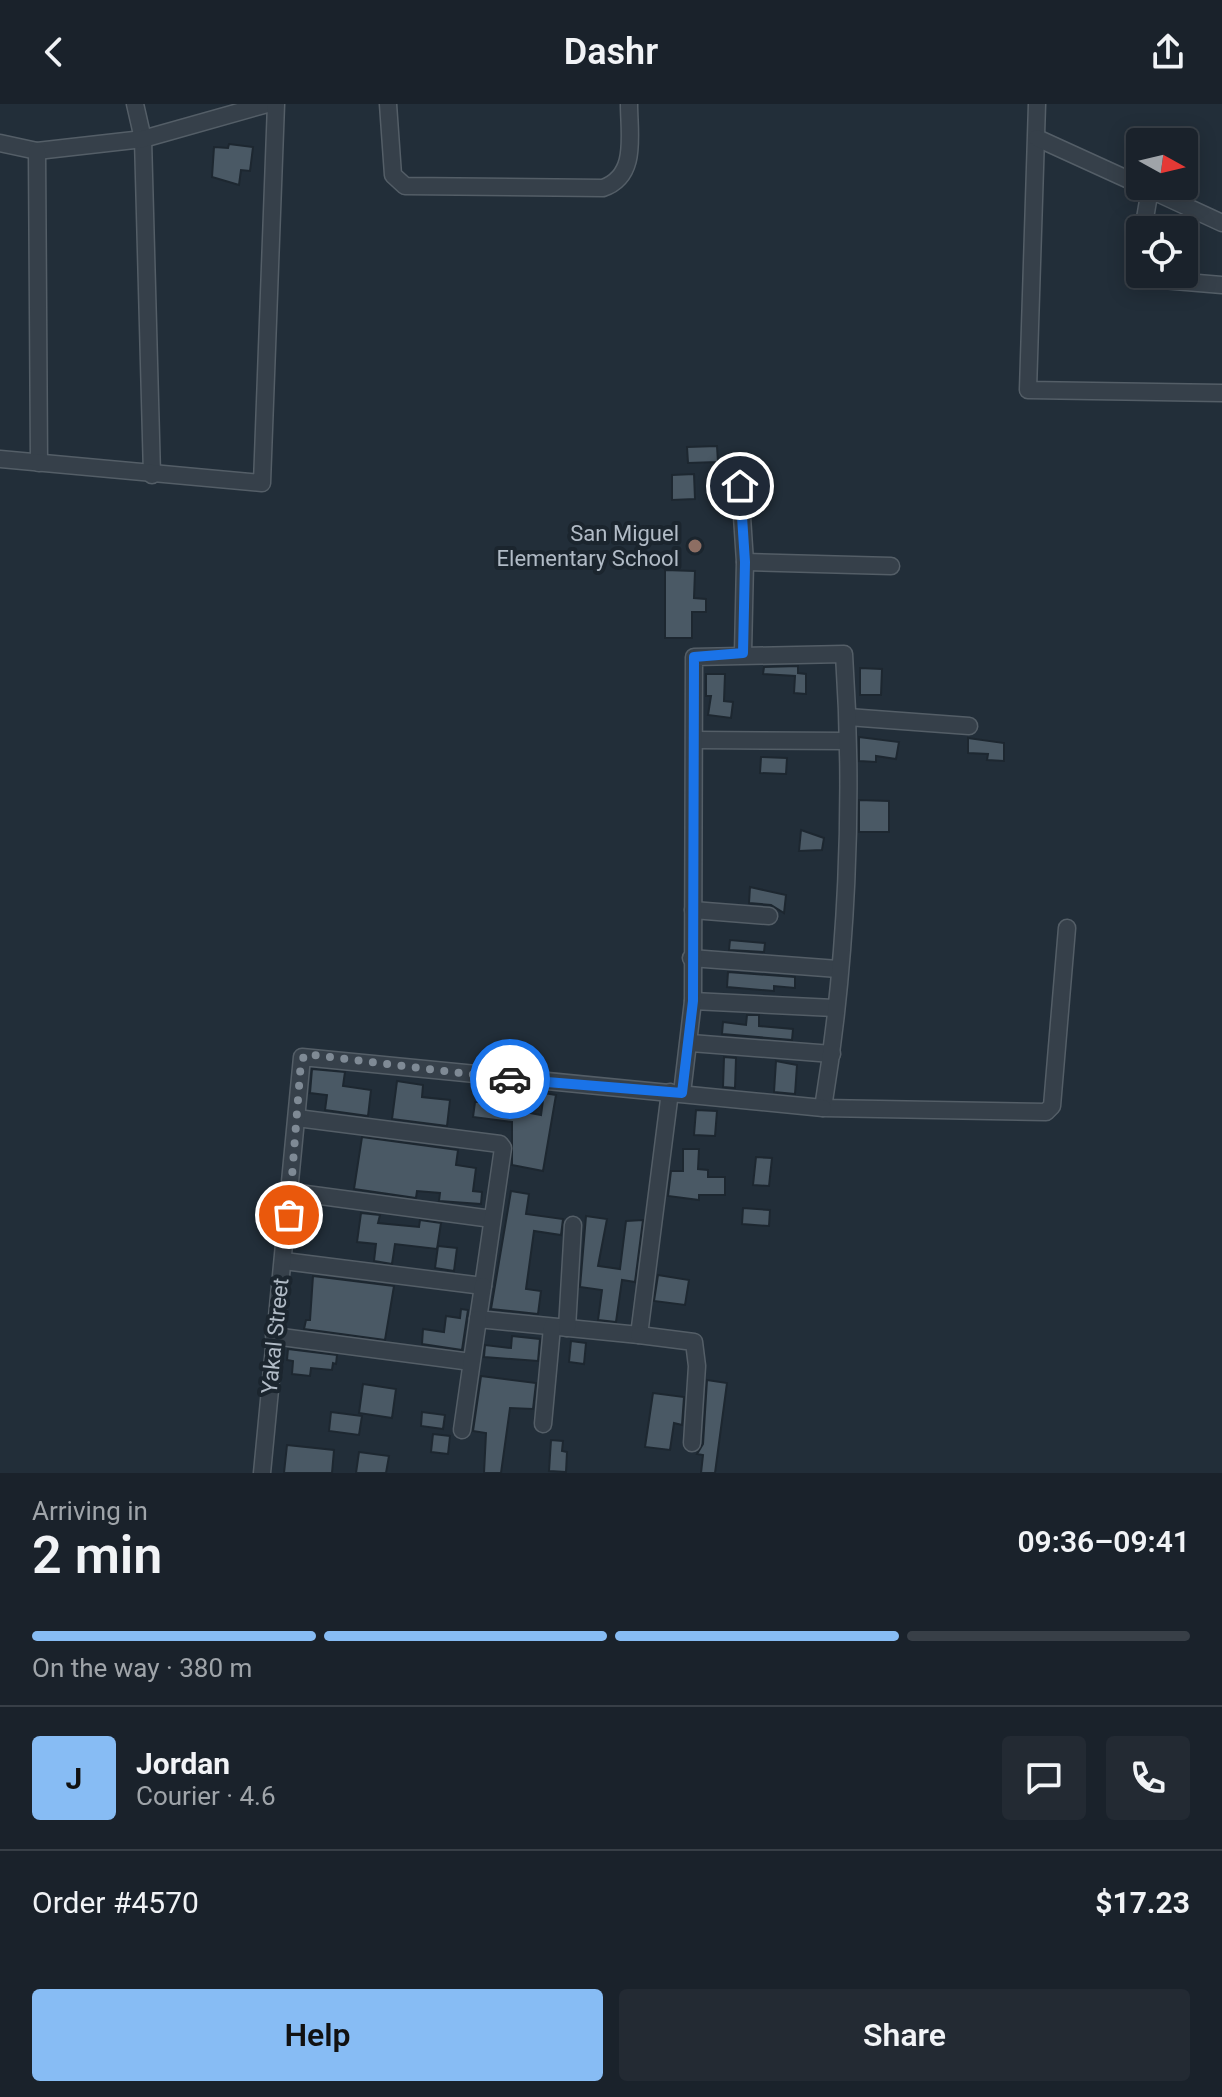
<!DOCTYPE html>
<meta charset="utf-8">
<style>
:root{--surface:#1a222b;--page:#232a33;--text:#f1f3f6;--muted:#9fa4a9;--line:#383f47;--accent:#87bcf4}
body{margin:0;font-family:Roboto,sans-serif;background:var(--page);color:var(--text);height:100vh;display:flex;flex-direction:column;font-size:30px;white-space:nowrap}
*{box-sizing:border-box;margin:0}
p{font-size:26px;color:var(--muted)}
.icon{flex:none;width:44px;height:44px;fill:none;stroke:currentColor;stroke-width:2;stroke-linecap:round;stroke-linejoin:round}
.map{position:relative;height:1369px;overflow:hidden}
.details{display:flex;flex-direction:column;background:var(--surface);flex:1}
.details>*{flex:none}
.needle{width:52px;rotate:98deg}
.buttons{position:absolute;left:1126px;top:24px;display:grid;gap:16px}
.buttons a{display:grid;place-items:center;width:72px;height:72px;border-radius:8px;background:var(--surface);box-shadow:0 4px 20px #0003,0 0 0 2px var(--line);font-size:40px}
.pin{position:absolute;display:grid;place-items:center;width:68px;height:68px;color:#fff;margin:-34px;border:4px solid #fff;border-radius:50%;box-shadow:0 2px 8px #0007}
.courier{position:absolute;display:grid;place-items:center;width:80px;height:80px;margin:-40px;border:6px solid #1a73e8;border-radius:50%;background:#fff;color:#222;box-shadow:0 2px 10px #0007}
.summary em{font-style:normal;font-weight:600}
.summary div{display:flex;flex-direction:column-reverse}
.summary{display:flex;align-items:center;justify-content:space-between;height:136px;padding:0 32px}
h1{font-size:52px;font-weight:600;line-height:60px}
.bar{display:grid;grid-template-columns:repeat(4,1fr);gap:12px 8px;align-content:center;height:96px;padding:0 32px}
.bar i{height:10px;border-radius:6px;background:var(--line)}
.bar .active{background:var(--accent)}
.bar p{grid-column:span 4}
.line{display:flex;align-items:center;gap:20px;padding:0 32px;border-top:2px solid var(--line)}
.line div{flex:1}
.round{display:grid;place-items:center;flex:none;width:84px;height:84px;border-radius:8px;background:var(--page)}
.primary-button{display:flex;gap:16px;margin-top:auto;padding:16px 32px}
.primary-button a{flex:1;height:92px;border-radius:8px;background:var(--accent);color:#111;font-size:32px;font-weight:600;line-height:92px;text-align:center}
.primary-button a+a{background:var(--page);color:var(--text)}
header{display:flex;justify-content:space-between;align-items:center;height:104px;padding:0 32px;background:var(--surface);font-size:36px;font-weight:600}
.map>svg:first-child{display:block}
.building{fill:#4a5965;stroke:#1d2730;stroke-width:2}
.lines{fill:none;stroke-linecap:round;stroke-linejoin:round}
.minor-casing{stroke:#545e67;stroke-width:19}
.minor{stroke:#36404a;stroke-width:16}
.done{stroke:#7f8a95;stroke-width:8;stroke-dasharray:0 14.4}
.route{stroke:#1a73e8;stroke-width:10}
.education-dot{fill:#8d6e63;stroke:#1b252e;stroke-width:3}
.labels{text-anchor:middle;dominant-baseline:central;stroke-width:8;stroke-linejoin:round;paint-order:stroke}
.poi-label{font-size:22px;fill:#b1bbc6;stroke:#1b252e;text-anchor:end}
.street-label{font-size:22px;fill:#b1bbc6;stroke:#1b252e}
</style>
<header><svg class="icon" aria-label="back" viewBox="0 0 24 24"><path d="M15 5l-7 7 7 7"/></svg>Dashr<svg class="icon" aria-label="share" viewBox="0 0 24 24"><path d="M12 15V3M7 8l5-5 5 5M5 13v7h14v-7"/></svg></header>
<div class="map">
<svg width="1222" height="1369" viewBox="0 0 1222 1369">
<rect width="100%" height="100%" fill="#222e39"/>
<g class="building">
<polygon points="229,40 253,43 250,67 241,66 239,81 212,73 214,43 228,44"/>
<polygon points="717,342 718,358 688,359 687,343"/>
<polygon points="694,370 695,395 672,396 672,371"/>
<polygon points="665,466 695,467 694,494 706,495 706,508 692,508 692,534 665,534"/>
<polygon points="798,562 798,569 806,570 806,590 794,589 795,572 763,570 764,563"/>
<polygon points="860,564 882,565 881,591 860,591"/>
<polygon points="706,570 725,570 724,597 733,598 731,614 708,611 711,592 706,592"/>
<polygon points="859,633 899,638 896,655 876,652 876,658 859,657"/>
<polygon points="968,634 1004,639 1004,657 987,656 988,650 968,649"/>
<polygon points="761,653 787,654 786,670 760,669"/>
<polygon points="859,696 889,697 889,728 859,728"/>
<polygon points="801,726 824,734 822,746 799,747"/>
<polygon points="750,783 786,791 784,809 771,801 749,799"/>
<polygon points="730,836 765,839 764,848 729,846"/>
<polygon points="728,868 795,873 795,884 774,882 774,887 727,883"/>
<polygon points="747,911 759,911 759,922 793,925 792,936 722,930 723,918 746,921"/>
<polygon points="724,953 736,954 735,984 723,983"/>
<polygon points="776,957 797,961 795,990 774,988"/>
<polygon points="312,965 345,968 343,982 371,986 368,1012 325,1006 327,991 310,989"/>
<polygon points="397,977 423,981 422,993 450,996 447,1022 392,1015"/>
<polygon points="484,984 497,986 496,1000 499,1003 541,1011 544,989 556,991 543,1067 512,1061 512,1018 473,1013 475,998 482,998"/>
<polygon points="696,1006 717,1007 715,1032 694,1031"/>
<polygon points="362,1033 458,1046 456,1061 476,1064 473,1087 482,1088 481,1100 439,1097 440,1089 417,1087 416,1094 354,1085"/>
<polygon points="683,1045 699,1045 698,1065 708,1066 708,1073 725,1073 725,1091 699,1091 699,1096 668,1092 671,1067 683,1067"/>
<polygon points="756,1053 772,1054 769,1082 753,1081"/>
<polygon points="511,1087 529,1090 526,1110 563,1115 561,1131 534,1127 526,1185 541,1187 538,1210 491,1205"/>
<polygon points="743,1104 770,1106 769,1122 742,1120"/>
<polygon points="361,1109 380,1111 378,1119 419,1123 420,1116 441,1119 437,1145 395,1140 392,1160 374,1157 376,1140 357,1138"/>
<polygon points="586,1112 607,1115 598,1162 620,1165 626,1117 643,1116 635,1178 622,1176 616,1218 598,1216 602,1186 580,1183"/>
<polygon points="438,1142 457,1144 454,1167 435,1164"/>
<polygon points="658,1171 689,1176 685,1201 654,1197"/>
<polygon points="313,1172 394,1182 385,1236 304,1225 306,1216 310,1216"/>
<polygon points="461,1205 468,1206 462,1246 422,1240 423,1225 444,1228 446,1212 460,1214"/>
<polygon points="512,1232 540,1235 538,1257 484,1253 485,1241 511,1244"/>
<polygon points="571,1237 586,1239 584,1260 569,1258"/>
<polygon points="288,1245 337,1251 336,1260 333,1259 332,1266 311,1264 310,1272 292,1270 293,1257 287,1256"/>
<polygon points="481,1272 536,1279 533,1305 510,1304 501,1369 484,1369 486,1329 473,1327"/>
<polygon points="707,1276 727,1279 715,1369 701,1369 703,1351 697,1350 703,1340"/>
<polygon points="363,1280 396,1285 392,1314 359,1309"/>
<polygon points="653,1289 684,1293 682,1321 674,1319 670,1346 645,1343"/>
<polygon points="331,1308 362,1312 359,1331 329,1327"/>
<polygon points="422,1308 445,1311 443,1325 421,1322"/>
<polygon points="433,1330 450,1332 448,1350 431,1348"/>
<polygon points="551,1336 563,1337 562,1347 567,1348 566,1368 549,1367"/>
<polygon points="287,1341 334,1346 332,1369 284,1369"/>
<polygon points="359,1348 389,1352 386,1369 356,1369"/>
</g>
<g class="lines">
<g class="minor-casing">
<g id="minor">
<polyline points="135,0 143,35 152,371"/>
<path d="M388,0L393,71L405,82L603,84C638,72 629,31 629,0"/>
<polyline points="1037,0 1028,286 1222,289"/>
<polyline points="1037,34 1140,81"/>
<polyline points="0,39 37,47 143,35 267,0"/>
<polyline points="37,47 39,359"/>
<polyline points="1142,82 1222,119"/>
<polyline points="1143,126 1150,85"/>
<polyline points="1140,145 1137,164 1139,174 1222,181"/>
<polyline points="0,355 262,379 276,0"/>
<polyline points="740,382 745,458 743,549"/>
<polyline points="745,458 891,462"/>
<polyline points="848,613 969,622"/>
<polyline points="696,636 847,637"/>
<polyline points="693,806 769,812"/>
<polyline points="691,854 838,865"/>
<polyline points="693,897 834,904"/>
<polyline points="691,939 832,950"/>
<path d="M682,989L693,897L694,553L844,550C854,698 847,858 823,1004L1046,1008L1052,1002L1067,824"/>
<polyline points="291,1088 492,1115"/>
<polyline points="284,1157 483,1182 503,1044 500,1040 297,1014"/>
<polyline points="483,1182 478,1215 639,1231 670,988"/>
<polyline points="567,1224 573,1121"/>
<polyline points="639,1231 694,1238 697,1262 692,1339"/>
<polyline points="274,1232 471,1258"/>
<polyline points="543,1320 552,1223"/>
<polyline points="462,1326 478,1215"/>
<polyline points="262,1369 302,953 823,1004"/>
</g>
</g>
<use href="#minor" class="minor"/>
</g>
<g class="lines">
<polyline class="done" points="289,1111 301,957 306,950 510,975"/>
<polyline class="route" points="510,975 682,989 693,897 694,553 743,549 745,458 740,382"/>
</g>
<circle class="education-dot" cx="695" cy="442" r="8"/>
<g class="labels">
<g class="poi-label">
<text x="679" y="429">San Miguel<tspan x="679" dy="25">Elementary School</tspan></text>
</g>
<g class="street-label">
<text transform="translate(275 1232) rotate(-84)">Yakal Street</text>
</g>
</g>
</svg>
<div class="buttons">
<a><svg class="needle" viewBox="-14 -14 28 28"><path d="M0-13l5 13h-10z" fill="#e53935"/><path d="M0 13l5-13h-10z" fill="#9fa4a9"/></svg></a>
<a><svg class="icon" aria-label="locate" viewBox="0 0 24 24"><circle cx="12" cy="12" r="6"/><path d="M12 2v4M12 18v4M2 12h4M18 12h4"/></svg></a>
</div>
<div class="pin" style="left:289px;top:1111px;background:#ea580c"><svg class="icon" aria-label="bag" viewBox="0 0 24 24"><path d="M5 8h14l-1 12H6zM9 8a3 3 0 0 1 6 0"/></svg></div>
<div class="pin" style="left:740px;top:382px;background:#1f2937"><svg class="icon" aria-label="home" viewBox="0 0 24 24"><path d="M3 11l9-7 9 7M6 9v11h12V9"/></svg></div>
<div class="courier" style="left:510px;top:975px"><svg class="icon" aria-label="car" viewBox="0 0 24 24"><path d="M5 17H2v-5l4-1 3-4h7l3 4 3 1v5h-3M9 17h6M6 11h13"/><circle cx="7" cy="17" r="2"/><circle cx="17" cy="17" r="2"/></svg></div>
</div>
<section class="details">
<div class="summary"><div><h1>2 min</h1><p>Arriving in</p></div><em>09:36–09:41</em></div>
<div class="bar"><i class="active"></i><i class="active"></i><i class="active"></i><i></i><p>On the way · 380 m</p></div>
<div class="line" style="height:144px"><b class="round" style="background:var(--accent);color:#111">J</b><div><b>Jordan</b><p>Courier · 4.6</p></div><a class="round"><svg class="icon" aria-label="chat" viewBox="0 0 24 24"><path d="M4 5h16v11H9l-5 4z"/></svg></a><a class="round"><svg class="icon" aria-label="phone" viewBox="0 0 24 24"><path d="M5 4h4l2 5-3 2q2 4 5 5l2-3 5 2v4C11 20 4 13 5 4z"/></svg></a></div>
<div class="line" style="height:104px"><div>Order #4570</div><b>$17.23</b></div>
<div class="primary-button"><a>Help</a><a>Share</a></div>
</section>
